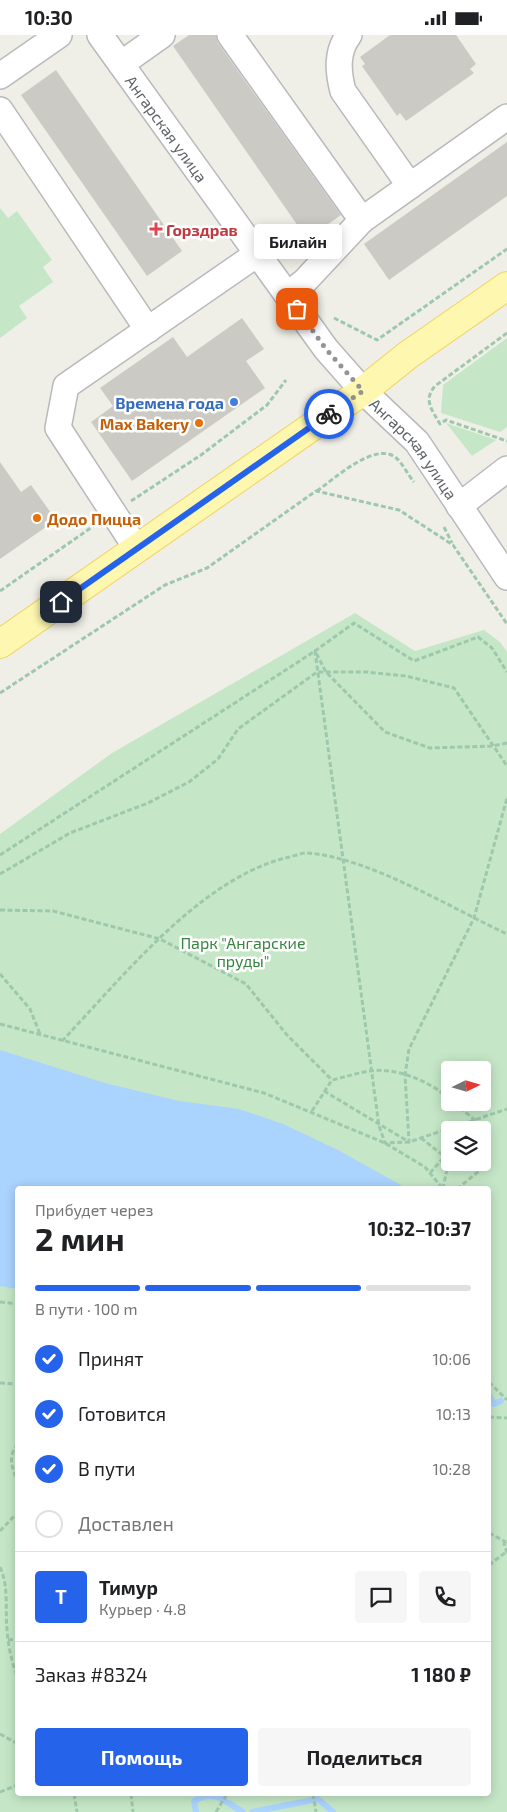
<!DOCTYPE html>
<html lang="ru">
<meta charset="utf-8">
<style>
:root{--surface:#fff;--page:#f6f6f6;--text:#202124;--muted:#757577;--line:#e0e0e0;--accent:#2563eb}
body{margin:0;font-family:"Exo 2",sans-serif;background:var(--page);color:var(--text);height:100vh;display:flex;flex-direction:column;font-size:19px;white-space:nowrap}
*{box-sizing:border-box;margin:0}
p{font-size:16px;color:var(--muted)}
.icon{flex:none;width:28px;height:28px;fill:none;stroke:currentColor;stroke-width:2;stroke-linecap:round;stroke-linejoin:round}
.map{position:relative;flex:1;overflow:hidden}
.sheet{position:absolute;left:15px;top:1151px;width:476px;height:610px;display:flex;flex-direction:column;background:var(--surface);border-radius:5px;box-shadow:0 2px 12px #0003}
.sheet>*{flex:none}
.needle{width:32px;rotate:85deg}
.tools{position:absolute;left:441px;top:1026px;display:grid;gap:10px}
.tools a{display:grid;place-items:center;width:50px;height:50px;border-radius:5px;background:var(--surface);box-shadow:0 2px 12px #0003;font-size:25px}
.pin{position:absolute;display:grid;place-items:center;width:42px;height:42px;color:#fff;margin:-21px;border-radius:10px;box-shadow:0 2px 8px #0006}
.courier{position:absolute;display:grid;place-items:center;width:50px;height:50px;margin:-25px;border:4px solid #2563eb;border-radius:50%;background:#fff;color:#222;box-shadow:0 1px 6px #0007}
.bubble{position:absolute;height:35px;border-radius:5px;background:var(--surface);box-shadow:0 2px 12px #0003;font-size:16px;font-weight:700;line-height:35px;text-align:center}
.headline em{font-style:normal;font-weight:700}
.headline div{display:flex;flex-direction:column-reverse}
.headline{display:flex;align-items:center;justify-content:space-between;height:85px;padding:0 20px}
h1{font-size:32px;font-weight:700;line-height:38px}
.bar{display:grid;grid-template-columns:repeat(4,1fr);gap:8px 5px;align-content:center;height:60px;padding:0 20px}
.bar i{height:6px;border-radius:4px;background:var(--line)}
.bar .selected{background:var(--accent)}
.bar p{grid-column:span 4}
.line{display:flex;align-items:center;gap:12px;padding:0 20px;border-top:1px solid var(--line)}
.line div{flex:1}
.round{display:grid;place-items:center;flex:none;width:52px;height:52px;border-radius:5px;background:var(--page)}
ol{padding:0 20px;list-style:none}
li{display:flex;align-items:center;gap:15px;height:55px}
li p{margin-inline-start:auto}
li .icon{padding:5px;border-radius:50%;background:var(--accent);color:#fff;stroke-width:4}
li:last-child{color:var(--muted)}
li i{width:28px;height:28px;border:2px solid var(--line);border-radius:50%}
.cta{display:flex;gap:10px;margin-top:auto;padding:10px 20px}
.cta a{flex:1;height:58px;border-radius:5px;background:var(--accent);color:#fff;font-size:20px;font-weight:700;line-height:58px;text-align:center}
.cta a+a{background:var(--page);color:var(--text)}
.status{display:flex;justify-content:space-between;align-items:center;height:35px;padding:0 25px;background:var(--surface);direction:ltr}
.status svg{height:14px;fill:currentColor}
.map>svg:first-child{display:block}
.green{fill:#c5e7c7;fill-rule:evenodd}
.water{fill:#aad3fe}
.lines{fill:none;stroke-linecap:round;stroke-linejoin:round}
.stream{stroke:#aad3fe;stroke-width:6}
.building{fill:#cccac4}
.minor-casing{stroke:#b7b9bd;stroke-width:28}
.major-casing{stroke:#f0d360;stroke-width:30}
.path{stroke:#9ec8ad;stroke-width:3;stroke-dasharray:5 2.5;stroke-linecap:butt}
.minor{stroke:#fff;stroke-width:25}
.major{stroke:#fef7af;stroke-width:28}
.done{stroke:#929394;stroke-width:5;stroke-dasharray:0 9}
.route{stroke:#2563eb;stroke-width:6}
.health-dot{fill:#e0444e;stroke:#fff;stroke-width:2}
.shop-dot{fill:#3f7fe0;stroke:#fff;stroke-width:2}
.food-dot{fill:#e8710a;stroke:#fff;stroke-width:2}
.labels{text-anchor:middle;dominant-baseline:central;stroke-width:5;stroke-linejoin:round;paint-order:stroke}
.street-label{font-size:16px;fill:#5f6267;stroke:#fff}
.health-label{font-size:16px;font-weight:bold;fill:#be3a42;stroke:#fff;text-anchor:start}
.shop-label{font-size:16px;font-weight:bold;fill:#366cbe;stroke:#fff;text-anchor:end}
.food-label{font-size:16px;font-weight:bold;fill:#c56008;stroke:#fff;text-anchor:end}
.park-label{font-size:16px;fill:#378640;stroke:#fff}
</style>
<div class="status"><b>10:30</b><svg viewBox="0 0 49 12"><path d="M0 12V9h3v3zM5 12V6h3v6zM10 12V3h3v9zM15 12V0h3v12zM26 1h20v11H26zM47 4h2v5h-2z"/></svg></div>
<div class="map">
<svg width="507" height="1777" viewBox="0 0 507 1777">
<rect width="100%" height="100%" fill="#f0efe7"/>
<g class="green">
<polygon points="0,173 8,183 17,176 52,225 43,232 53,247 19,271 27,283 0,303"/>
<polygon points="507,303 507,392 500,397 441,378 443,350"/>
<polygon points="446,388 496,405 472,421"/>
<path d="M355,578L415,616L484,595L500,607L507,617V1777H0V799L112,718ZM450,1035H482V1068H450ZM450,1095H482V1128H450ZM18,1154H489V1759H18Z"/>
</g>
<polygon class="water" points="0,1015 105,1048 179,1066 239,1074 283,1089 338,1115 408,1154 18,1154 17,1254 0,1251"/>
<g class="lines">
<g class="stream">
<polyline points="489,1360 494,1369 501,1366"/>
<path d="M196,1777L194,1766C216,1754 223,1766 243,1777"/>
<polyline points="252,1777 318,1764 333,1777"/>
</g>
</g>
<g class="building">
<polygon points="189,0 216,0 218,8 341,180 307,204 173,11"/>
<polygon points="390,0 456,0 476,29 470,34 474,38 406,86 400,78 397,81 362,31 365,29 360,22"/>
<polygon points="56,35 182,216 147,241 21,60"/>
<polygon points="507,107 507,161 389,245 364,209"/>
<polygon points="242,283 264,314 246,326 265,353 132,446 91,387 113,371 100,353 173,302 187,322"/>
<polygon points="0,427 21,457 31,450 56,485 0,524"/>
</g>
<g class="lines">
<g class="minor-casing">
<g id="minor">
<path id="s1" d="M100,0L326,314L363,356L417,407L507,542"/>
<polyline points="230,0 362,185 507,82"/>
<path d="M349,0C336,17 338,37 343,56L410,151"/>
<polyline points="121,29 162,0"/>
<polyline points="0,41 59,0"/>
<polyline points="0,75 148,295"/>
<polyline points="287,260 305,246 362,185"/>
<polyline points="459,471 507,434"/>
<polyline points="137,514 58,393 66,351 257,219"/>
</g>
</g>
<g class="major-casing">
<polyline id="major" points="0,609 363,356 408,320 507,251"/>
</g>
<g class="path">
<polyline points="334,283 377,305 507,214"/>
<path d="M507,298L435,351C423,365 432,375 440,389L446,385L507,406"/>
<path d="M317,456C334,444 374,407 395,422C402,427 408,440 414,447"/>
<polyline points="131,466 201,420 267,370 286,345"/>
<polyline points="444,492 452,508"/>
<polyline points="0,556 95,490"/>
<polyline points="0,658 165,550 207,533 316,456 399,475 453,510 507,589"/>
<polyline points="507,708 492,711 430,713 385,697 326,637 315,616 379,1091 385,1108 409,1107 507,1074"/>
<polyline points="0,820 315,616 354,588 414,626 478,602 492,613 507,637"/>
<polyline points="0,839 70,798 148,768 189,747 218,724 238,694 317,637 367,637 406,641 454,653 507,731"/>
<polyline points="0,875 53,876 160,904 246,949 287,1000 332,1045"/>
<polyline points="0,939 30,974 40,999"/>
<polyline points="0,989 264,1058 385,1108 425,1132 443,1154"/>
<path d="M62,1006C123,942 198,846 285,823C292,822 300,818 307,818C368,822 451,873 507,899"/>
<polyline points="324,1056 409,1107 405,1040 409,1014 474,883 507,763"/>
<polyline points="454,1068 475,1085 479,1095"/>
<path d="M312,1076L332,1045C345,1042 357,1038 370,1036C398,1032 430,1047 450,1064"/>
<polyline points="421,1103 449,1125 443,1153"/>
<polyline points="430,1138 445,1121 450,1110"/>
<polyline points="457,1154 484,1132 486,1111 482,1104"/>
<polyline points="0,1267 18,1269"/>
<polyline points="489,1347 507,1365"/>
<polyline points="0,1348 18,1349"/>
<polyline points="489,1382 507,1383"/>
<path d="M18,1409C7,1421 12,1433 18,1447"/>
<polyline points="0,1496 18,1477"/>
<polyline points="489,1498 506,1507"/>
<polyline points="507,1518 504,1509 507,1505"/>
<polyline points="489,1530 506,1517"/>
<path d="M0,1532C9,1552 5,1573 7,1594C8,1611 12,1628 18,1644"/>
<polyline points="8,1605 18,1604"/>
<polyline points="0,1699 18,1709"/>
<polyline points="0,1757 18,1750"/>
<polyline points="74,1759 77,1777"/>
<polyline points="131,1759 133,1777"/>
<polyline points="313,1759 316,1777"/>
<polyline points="216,1777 227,1759"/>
</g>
<use href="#minor" class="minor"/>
<use href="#major" class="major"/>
</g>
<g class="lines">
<polyline class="done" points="297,274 326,314 363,356 329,379"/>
<polyline class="route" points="61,567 329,379"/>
</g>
<path class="health-dot" d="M153.5 186.5h5v5h5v5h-5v5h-5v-5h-5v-5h5z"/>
<circle class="shop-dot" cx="234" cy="367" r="5"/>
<g class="food-dot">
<circle cx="199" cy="388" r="5"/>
<circle cx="37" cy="483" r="5"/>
</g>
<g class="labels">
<g class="street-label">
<text stroke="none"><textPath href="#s1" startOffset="115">Ангарская улица</textPath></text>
<text stroke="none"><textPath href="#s1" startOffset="520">Ангарская улица</textPath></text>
</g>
<g class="health-label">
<text x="166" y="194">Горздрав</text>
</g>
<g class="shop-label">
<text x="224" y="367">Времена года</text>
</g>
<g class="food-label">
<text x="189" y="388">Max Bakery</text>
<text x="47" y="483" text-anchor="start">Додо Пицца</text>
</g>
<g class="park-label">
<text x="243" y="907">Парк "Ангарские<tspan x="243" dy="18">пруды"</tspan></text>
</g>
</g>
</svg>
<div class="tools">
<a><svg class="needle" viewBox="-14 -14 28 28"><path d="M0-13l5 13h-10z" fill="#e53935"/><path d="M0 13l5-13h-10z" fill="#757577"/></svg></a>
<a><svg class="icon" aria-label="layers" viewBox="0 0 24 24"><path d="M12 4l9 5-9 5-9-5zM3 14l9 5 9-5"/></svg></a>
</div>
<div class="pin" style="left:297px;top:274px;background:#ea580c"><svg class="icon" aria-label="bag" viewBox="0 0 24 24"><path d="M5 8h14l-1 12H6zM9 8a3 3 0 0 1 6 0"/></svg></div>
<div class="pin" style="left:61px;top:567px;background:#1f2937"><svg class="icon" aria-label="home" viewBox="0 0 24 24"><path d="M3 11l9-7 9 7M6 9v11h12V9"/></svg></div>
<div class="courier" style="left:329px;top:379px"><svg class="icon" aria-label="bike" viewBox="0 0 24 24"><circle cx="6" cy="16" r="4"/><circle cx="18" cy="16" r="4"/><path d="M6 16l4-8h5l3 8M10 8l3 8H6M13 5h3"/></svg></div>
<div class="bubble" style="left:254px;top:189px;width:88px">Билайн</div>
<section class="sheet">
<div class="headline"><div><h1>2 мин</h1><p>Прибудет через</p></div><em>10:32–10:37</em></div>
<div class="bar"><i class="selected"></i><i class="selected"></i><i class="selected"></i><i></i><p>В пути · 100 m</p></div>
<ol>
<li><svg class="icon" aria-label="check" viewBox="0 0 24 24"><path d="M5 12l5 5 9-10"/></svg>Принят<p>10:06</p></li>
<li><svg class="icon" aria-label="check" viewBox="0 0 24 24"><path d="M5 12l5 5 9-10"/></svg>Готовится<p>10:13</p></li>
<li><svg class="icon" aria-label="check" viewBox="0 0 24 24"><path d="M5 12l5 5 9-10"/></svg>В пути<p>10:28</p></li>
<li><i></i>Доставлен</li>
</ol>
<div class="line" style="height:90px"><b class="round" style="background:var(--accent);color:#fff">Т</b><div><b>Тимур</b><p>Курьер · 4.8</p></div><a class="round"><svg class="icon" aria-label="chat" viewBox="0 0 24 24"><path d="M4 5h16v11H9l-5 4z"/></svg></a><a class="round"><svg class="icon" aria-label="phone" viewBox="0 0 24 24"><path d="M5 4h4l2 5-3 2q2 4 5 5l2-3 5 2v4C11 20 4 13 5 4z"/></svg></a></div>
<div class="line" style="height:65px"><div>Заказ #8324</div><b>1 180 ₽</b></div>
<div class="cta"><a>Помощь</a><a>Поделиться</a></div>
</section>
</div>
